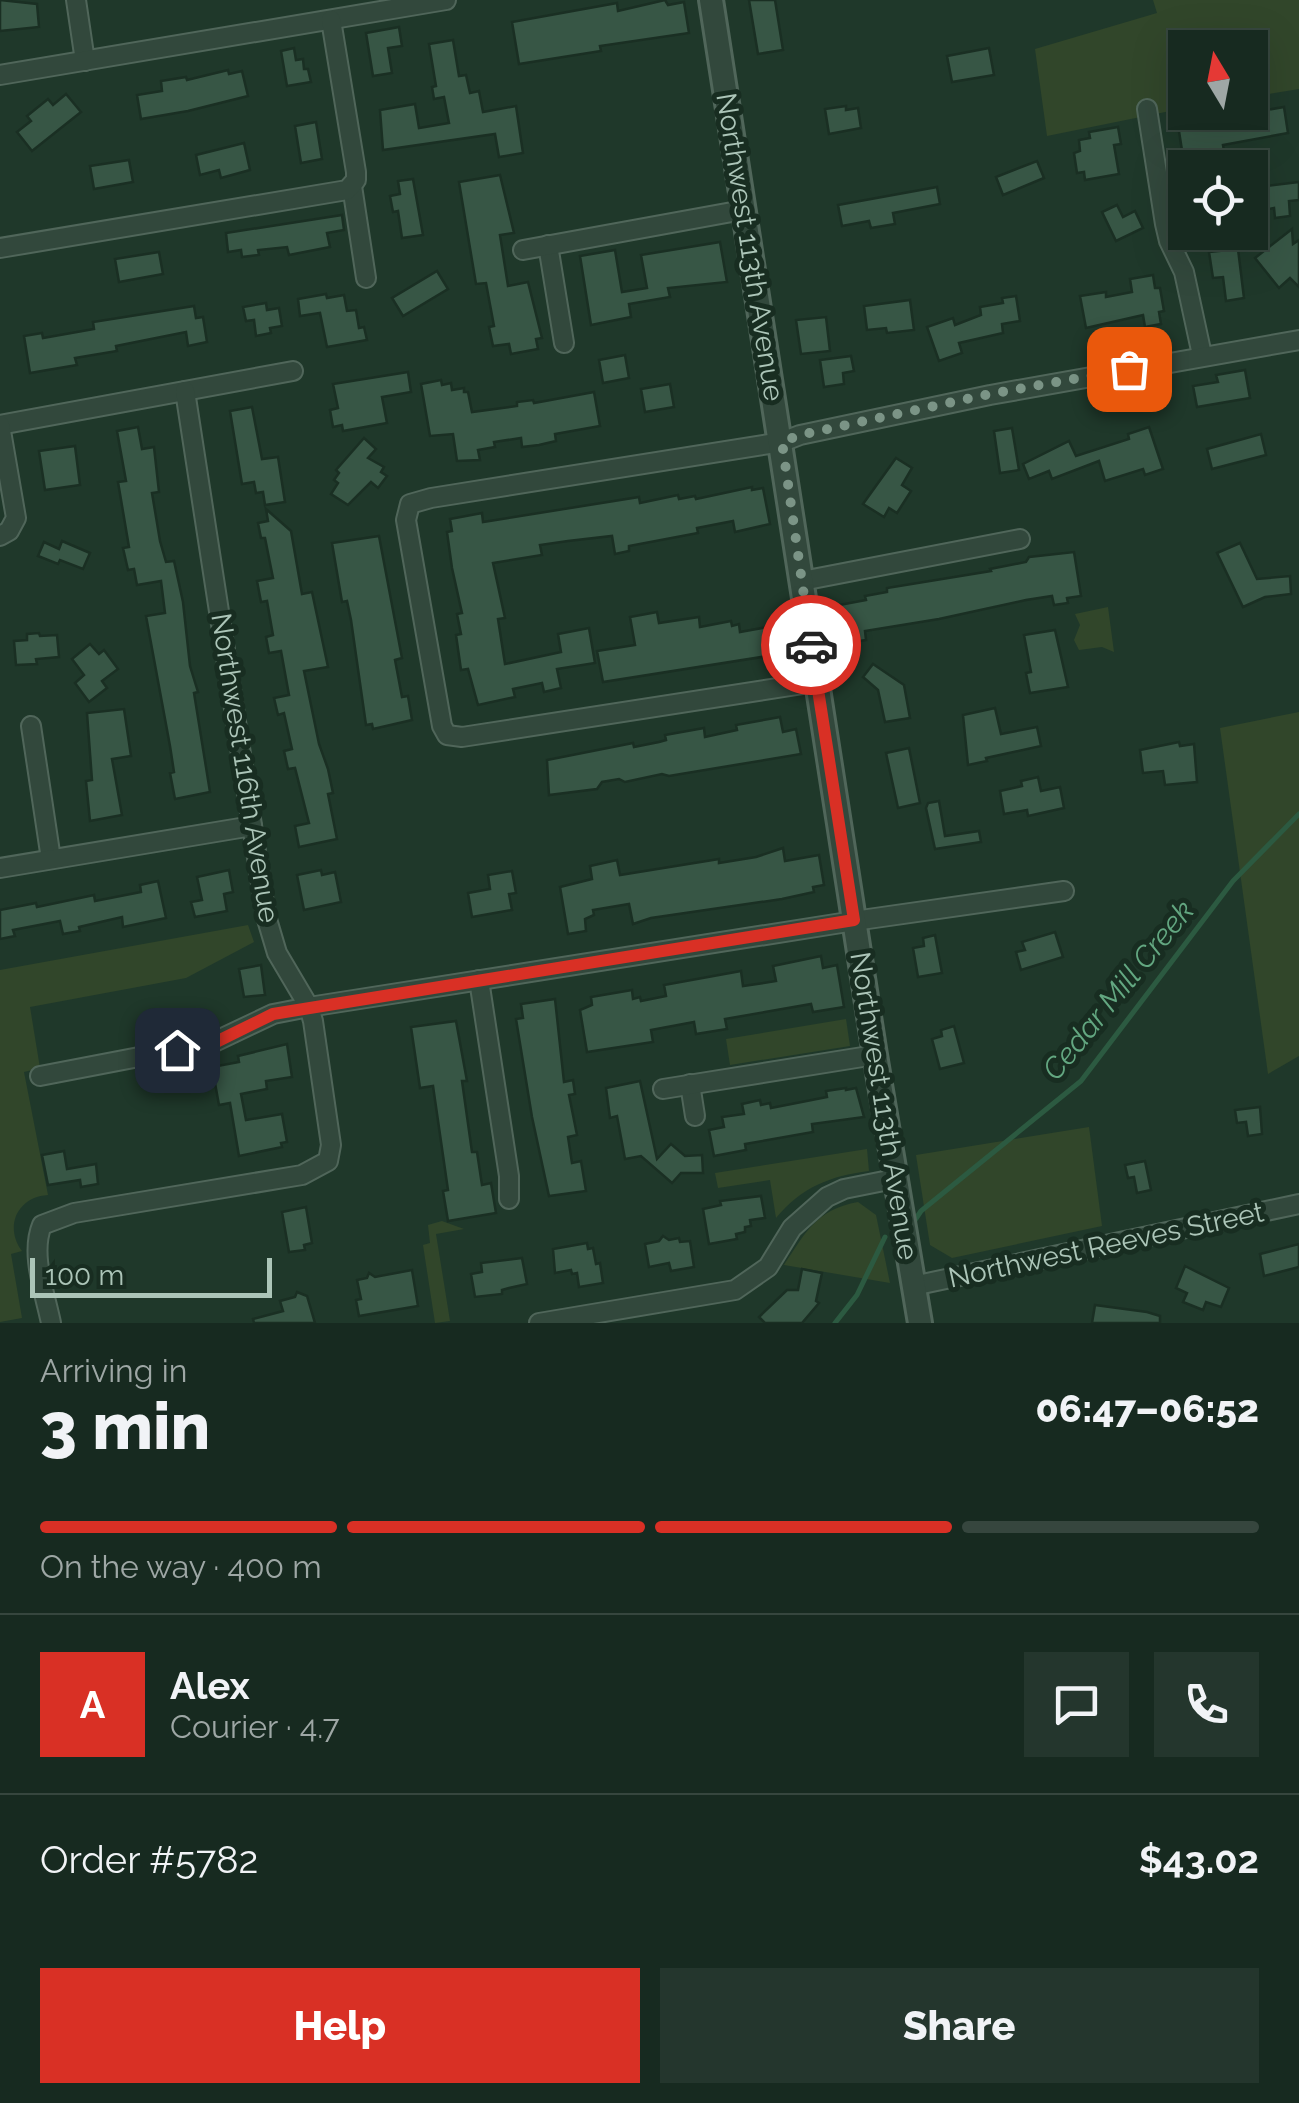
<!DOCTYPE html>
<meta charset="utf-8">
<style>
:root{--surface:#172a20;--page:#24362d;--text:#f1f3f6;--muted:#9ea7a5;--line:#36463e;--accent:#d93025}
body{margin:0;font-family:Raleway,sans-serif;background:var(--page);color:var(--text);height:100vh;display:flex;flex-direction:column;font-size:38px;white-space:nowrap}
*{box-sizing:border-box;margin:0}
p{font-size:32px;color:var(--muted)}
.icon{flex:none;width:55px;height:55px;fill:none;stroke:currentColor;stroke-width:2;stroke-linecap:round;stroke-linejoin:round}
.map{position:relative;height:1323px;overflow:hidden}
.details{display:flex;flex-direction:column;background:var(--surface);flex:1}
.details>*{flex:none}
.needle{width:65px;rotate:350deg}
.buttons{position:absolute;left:1168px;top:30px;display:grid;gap:20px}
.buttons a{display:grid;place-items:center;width:100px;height:100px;border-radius:0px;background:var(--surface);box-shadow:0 10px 40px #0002,0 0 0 2px var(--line);font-size:50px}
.scale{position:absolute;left:30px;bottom:25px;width:242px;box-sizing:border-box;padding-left:10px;border:5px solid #acc5b8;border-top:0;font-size:28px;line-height:35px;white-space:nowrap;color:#acc5b8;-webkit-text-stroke:8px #182d21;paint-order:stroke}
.pin{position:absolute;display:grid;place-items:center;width:85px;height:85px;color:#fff;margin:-42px;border-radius:20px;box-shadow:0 5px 15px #0006}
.courier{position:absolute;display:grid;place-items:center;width:100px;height:100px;margin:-50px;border:8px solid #d93025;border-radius:50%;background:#fff;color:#222;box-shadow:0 2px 12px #0007}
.overview em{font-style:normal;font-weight:800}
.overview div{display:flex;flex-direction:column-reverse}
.overview{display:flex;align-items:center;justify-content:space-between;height:170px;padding:0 40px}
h1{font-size:65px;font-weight:800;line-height:75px}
.bar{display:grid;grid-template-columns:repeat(4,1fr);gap:15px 10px;align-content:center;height:120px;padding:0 40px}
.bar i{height:12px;border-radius:8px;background:var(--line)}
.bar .active{background:var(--accent)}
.bar p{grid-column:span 4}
.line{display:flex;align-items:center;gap:25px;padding:0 40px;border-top:2px solid var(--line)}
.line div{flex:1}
.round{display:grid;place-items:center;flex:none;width:105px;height:105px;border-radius:0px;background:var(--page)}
.button{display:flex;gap:20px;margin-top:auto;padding:20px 40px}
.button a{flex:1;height:115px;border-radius:0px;background:var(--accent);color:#fff;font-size:40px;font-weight:800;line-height:115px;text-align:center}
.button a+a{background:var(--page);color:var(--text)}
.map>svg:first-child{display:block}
.green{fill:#31462a}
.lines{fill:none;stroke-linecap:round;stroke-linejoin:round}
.stream{stroke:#2c5a41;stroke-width:5}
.building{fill:#375645;stroke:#1a2f23;stroke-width:2.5}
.minor-casing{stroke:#50665a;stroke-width:22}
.tertiary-casing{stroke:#50665a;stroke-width:28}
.minor{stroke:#32483c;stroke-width:18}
.tertiary{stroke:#32483c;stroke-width:22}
.done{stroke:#7b9486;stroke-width:10;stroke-dasharray:0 18}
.route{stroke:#d93025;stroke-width:12}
.labels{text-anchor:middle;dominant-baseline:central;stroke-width:10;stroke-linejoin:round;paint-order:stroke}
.street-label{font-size:28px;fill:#acc5b8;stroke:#182d21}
.water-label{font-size:30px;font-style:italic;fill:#63a781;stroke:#182d21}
</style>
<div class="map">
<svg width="1299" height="1323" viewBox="0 0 1299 1323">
<rect width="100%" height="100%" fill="#1f382a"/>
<g class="green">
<polygon points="1153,0 1299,0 1299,89 1250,97 1250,48 1185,48 1185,108 1047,136 1035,49 1157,13"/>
<polygon points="1108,607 1114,652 1102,647 1079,650 1074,640 1080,625 1075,614"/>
<polygon points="1299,712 1299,1056 1268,1074 1220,728"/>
<path d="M248,925L254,942L186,978L30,1007L40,1068L24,1072L48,1195C17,1197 4,1227 22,1251L11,1254L22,1318L0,1322V970Z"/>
<polygon points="846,1019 850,1046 730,1065 726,1039"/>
<polygon points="1089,1127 1102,1226 952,1258 930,1245 916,1155"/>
<path d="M867,1149L869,1171C830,1176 802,1187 776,1218L770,1180L718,1188L715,1173Z"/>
<path d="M858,1202L876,1215L890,1283L784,1265C805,1233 817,1209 858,1202Z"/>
<polygon points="442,1221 464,1229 436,1234 450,1321 435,1323 423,1245 430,1243 428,1225"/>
</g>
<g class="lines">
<g class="stream">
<polyline points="915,1220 921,1211 1081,1081 1233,881 1299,814"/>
<polyline points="835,1323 857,1295 885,1237"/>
</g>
</g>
<g class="building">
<polygon points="0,0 37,4 39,27 0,31"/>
<polygon points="665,0 668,5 684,2 689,33 600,46 601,51 519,64 512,22 617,3 618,11"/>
<polygon points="749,0 775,0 783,50 758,54"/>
<polygon points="399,27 402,46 388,48 392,73 373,76 366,33"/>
<polygon points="453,40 459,76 466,75 470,93 479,91 483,112 516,106 523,153 499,157 495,134 383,150 380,110 415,104 419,128 449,123 444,97 434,99 432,87 436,86 429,44"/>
<polygon points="294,48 296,60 303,59 304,69 308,69 311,82 287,86 281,51"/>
<polygon points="989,48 994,75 952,82 947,56"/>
<polygon points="228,70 229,74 242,71 248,96 188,111 141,119 137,95 162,91 161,81 186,77 187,80"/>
<polygon points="66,94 81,112 32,151 17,132 31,121 27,116 48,99 53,105"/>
<polygon points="846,106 846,110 858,108 861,128 829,134 825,109"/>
<polygon points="1284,107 1288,133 1223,145 1225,157 1184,163 1178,125"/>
<polygon points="316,122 322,159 301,163 295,126"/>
<polygon points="1118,127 1121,144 1114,145 1119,174 1085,180 1084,172 1077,173 1074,153 1080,151 1079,140 1090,138 1089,132"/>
<polygon points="244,143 250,170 221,178 219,170 200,175 196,155"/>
<polygon points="129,160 133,182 94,189 90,166"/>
<polygon points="1037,161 1044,178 1003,195 996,177"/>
<polygon points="500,175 514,233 500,235 508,286 528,282 542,338 536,339 538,349 511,354 509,344 493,346 489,327 494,326 486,283 476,284 459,182"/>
<polygon points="413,179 423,235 402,238 398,211 393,212 390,196 400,194 398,181"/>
<polygon points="1299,182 1299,200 1289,201 1290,216 1275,218 1274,208 1269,209 1266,186"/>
<polygon points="937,187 940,204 893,213 895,224 871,228 869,221 842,226 838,205"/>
<polygon points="1117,205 1123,217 1135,211 1143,228 1116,241 1102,212"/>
<polygon points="342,215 344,230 327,233 330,247 289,255 287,247 258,250 259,255 242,257 241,250 228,252 226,233"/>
<polygon points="1292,229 1293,244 1299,240 1299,287 1290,278 1279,288 1255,258"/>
<polygon points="720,242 727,282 668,288 670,297 629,304 631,317 591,325 580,256 615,250 622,292 647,288 641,255"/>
<polygon points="1238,249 1244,298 1226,301 1223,277 1213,278 1209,252"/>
<polygon points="159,252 163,274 119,282 115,259"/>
<polygon points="437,271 448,289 403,316 392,298"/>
<polygon points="1153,275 1155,288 1160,288 1164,311 1159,312 1161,324 1145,327 1143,315 1086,328 1080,296 1106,292 1106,297 1132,292 1130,279"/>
<polygon points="326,294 327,298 344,295 347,311 356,310 359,328 364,327 367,340 327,347 320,313 300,316 298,299"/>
<polygon points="1016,296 1020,321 1002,324 1003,333 959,343 962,353 939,361 927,327 953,318 955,325 981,315 980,307 1003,303 1002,298"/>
<polygon points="910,300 914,330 887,333 886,328 867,330 864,306"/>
<polygon points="266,303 267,310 279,308 282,326 270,328 271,333 256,336 254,320 246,321 243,307"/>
<polygon points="194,306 196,318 203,317 207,342 188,346 186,332 116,346 117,351 75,358 77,365 30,373 24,336 42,333 43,338 94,329 93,322"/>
<polygon points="826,317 830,351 801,354 796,320"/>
<polygon points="625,355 629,378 603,383 599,360"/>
<polygon points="851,356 854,371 843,373 844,384 824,387 820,360"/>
<polygon points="1245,370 1250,398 1197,407 1193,386 1218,382 1216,375"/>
<polygon points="408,372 411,392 382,397 387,423 343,431 342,425 333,427 330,410 338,408 333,384"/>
<polygon points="441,380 442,385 451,383 452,390 464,388 464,392 468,392 472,412 517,406 517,402 533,400 534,403 594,392 600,426 555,434 556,441 539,445 522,447 521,438 494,442 495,447 478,450 480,460 457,461 453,434 430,436 421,384"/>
<polygon points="670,384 674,407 645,412 641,389"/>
<polygon points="252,407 262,459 278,457 285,502 265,505 263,492 256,493 254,482 242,484 230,411"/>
<polygon points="138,427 142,449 154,447 159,492 152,493 160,541 166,562 174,561 183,602 190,666 198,692 194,693 210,792 175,799 170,773 174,772 170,746 146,616 165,613 161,581 137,585 134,569 128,570 123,548 129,547 118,482 126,481 117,431"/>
<polygon points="1149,427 1163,469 1145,475 1143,469 1105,481 1099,461 1052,479 1049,471 1029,479 1023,464 1069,441 1076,456 1129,439 1128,434"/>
<polygon points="1012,428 1019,470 1000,473 994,431"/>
<polygon points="1261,434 1266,455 1212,469 1207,449"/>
<polygon points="364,438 376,449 368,458 384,467 381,472 387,476 378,488 371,482 348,505 331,494 338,483 334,480 339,473 336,470"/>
<polygon points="75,446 80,485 45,490 39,451"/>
<polygon points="896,458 912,468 902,485 911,491 897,513 889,508 884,517 863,504"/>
<polygon points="752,487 752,490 763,488 770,524 735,532 733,521 697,528 698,533 629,546 629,551 615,554 612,536 568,541 540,545 542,555 493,563 505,618 498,619 505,664 561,652 558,634 589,628 595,663 557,669 561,688 544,692 542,683 513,689 515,697 478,705 468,669 461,670 456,635 461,634 457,614 462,613 452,568 447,532 452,531 450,519 482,513 483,522 639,497 640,503 678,495 679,499 695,496 696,499"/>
<polygon points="266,509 291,531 302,594 312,592 328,667 304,671 319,744 328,769 333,793 328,794 337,839 299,847 295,826 309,823 295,768 288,769 284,751 292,749 284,713 278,715 274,698 289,695 281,651 269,653 266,637 273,635 267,601 261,602 257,581 273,578 265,538 261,538 258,523 268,521"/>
<polygon points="379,536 402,658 395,660 402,697 408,696 412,720 373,729 372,724 366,725 351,620 347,601 342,602 332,543"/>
<polygon points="62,541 90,553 83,569 60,560 58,564 38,556 44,542 59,549"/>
<polygon points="1240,543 1257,579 1290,576 1291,594 1265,597 1243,607 1217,553"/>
<polygon points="1074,552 1081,596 1067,598 1068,603 1054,605 1052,596 1026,600 939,619 865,631 866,640 840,644 834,606 866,600 865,596 887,592 887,588 991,571 990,569 1026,562 1029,557"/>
<polygon points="657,612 659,623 699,617 700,627 731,621 732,626 739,624 740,632 784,624 788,648 767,651 768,656 603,682 597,651 635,645 630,617"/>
<polygon points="1055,630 1068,687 1030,693 1026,673 1031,672 1024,635"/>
<polygon points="39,633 40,636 57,635 59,657 36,659 37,664 16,665 14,641 27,640 27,634"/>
<polygon points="90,644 99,654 104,650 118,669 102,681 107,688 89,702 75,683 84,675 72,659"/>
<polygon points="873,664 904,685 910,718 885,722 878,690 863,677"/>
<polygon points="995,708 1001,734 1037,727 1041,746 986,758 987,761 968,765 963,715"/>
<polygon points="124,709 131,756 112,759 122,815 90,821 86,781 92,780 87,713"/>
<polygon points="780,717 783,732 796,729 801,754 669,776 662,774 625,782 619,779 602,782 597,789 549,795 547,760 633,743 634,747 659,742 666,740 665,735 704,728 705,737 737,730 736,725"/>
<polygon points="1179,742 1180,746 1194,744 1197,782 1165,785 1163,771 1143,773 1140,750"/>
<polygon points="909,748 920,803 898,808 886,753"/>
<polygon points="1038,777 1041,791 1060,787 1064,808 1028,816 1027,810 1004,814 1000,791 1022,786 1021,781"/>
<polygon points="939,801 945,836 979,831 981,842 935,849 926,808 928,803"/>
<polygon points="783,848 785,861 819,855 824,885 813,887 814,892 782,899 651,918 633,924 629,904 593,910 594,915 585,919 586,931 568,934 560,887 592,879 590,866 617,860 620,875 719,859 719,863 756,857"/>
<polygon points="229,870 233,892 224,894 227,911 195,917 191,902 202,900 197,877"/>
<polygon points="321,870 322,875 335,872 341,902 304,910 297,875"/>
<polygon points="512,871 516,893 509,894 512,910 472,917 468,893 490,889 488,875"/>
<polygon points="158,881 166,918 123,927 122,917 79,927 80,931 63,934 60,921 13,930 15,936 0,939 0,910 36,903 37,907 94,895 95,901 141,892 140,885"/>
<polygon points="1055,932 1063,957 1021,970 1016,952 1025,950 1022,942"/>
<polygon points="935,935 942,973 918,977 913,948 924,946 923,938"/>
<polygon points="821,956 823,968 837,965 844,1007 813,1012 811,1004 725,1019 727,1029 696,1034 694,1022 651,1030 653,1042 587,1052 580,1010 592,1005 591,997 632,990 633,999 640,997 641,1001 666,996 664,985 741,971 743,986 757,984 776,981 773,966"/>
<polygon points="261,965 265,995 244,997 239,969"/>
<polygon points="555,999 564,1082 573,1080 575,1094 569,1095 577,1135 568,1137 572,1163 581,1161 586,1191 549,1196 532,1117 516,1019 523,1018 521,1004"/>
<polygon points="456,1021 467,1081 462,1081 472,1152 477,1152 482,1185 491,1183 496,1213 448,1221 443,1191 448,1190 433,1086 420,1088 411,1027"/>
<polygon points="954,1026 964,1063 940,1069 932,1039 942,1036 941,1030"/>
<polygon points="287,1044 292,1077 266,1081 267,1089 241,1094 246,1120 282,1114 287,1142 281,1143 282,1147 239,1156 230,1103 219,1105 212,1067 239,1062 238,1056"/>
<polygon points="640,1081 657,1159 671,1144 685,1156 702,1155 703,1173 681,1173 672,1183 641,1156 625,1159 617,1116 610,1118 606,1088"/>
<polygon points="846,1088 846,1090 856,1088 864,1117 812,1124 813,1132 745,1144 746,1150 714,1156 709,1130 724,1127 722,1117 744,1114 742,1104 760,1100 761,1105 770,1103 771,1108 827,1097 826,1091"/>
<polygon points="1260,1107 1262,1134 1248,1136 1246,1122 1237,1123 1235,1110"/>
<polygon points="64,1151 67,1169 96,1164 98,1184 81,1187 80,1180 48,1185 42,1155"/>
<polygon points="1145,1161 1151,1190 1137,1193 1134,1177 1128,1178 1125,1165"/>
<polygon points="761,1196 765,1218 750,1220 751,1226 745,1227 745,1232 736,1234 737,1239 709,1244 703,1209 721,1205 720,1201"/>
<polygon points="306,1207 312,1243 304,1245 305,1250 289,1252 282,1212"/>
<polygon points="663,1236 669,1240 679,1238 680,1242 690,1241 694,1267 671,1271 669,1263 649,1267 645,1244 659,1241"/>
<polygon points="587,1243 588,1249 593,1248 596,1264 600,1263 603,1283 579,1287 577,1273 572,1274 571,1270 555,1273 553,1249"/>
<polygon points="1299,1244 1299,1267 1264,1276 1260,1254"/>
<polygon points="522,1258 527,1284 509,1288 502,1290 502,1294 475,1297 471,1274 482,1272 481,1263"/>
<polygon points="1185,1266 1229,1288 1221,1307 1206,1302 1203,1310 1183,1302 1187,1293 1176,1288"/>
<polygon points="802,1269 822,1273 816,1301 819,1303 802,1323 765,1323 759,1317 787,1290 798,1290"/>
<polygon points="412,1270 418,1306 359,1316 356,1300 361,1299 357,1280 367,1278 369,1273 375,1277"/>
<polygon points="297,1292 307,1296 315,1323 254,1323 253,1319 283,1311 280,1301 295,1297"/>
<polygon points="1095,1305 1147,1312 1160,1316 1160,1323 1092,1323"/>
</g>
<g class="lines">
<g class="minor-casing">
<g id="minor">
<polyline points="76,0 85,61"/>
<polyline points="0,75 446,0"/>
<polyline points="1147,109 1165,224 1169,241 1184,272 1202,355"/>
<polyline points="352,186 366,278"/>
<polyline points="548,245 564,343"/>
<polyline points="0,248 347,190 356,180 356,172 331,20"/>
<polyline points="523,250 743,210"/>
<polyline points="0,425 293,371"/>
<polyline points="0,425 16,518 9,531 0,536"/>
<polyline points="802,581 1020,539"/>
<polyline points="816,682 462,737 447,735 442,726 406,520 410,504 431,498 782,442 800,435 990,395 1299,340"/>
<polyline points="31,726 51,859"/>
<polyline points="0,868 252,826"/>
<polyline points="479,980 509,1176 509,1199"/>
<polyline points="40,1076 212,1043 273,1014 309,1007 854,921 1064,891"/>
<polyline points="690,1084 695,1116"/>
<polyline points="663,1089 875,1055"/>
<polyline points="913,1286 1299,1204"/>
<path d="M51,1323C45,1293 30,1254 42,1225L74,1213L302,1175L328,1161L331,1145L313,1021L309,1007L277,953L266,916L185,391"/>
<polyline points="539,1323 735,1290 768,1267 792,1228 827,1197 844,1189 894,1179"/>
</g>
</g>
<g class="tertiary-casing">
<polyline id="tertiary" points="711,0 875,1055 920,1323"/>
</g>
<use href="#minor" class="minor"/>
<use href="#tertiary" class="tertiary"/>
</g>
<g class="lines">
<polyline class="done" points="811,645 782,442 800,435 990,394 1129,369"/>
<polyline class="route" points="177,1050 212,1044 273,1014 854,920 811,645"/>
</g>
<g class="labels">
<g class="street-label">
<text transform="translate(750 247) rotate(81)">Northwest 113th Avenue</text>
<text transform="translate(245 768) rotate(81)">Northwest 116th Avenue</text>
<text transform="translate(884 1106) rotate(81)">Northwest 113th Avenue</text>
<text transform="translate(1106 1245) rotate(-12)">Northwest Reeves Street</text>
</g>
<g class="water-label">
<text transform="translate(1118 990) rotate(-51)">Cedar Mill Creek</text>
</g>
</g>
</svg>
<div class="buttons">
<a><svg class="needle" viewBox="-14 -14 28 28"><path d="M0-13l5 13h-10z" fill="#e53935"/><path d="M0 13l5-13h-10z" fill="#9ea7a5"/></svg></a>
<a><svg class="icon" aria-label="locate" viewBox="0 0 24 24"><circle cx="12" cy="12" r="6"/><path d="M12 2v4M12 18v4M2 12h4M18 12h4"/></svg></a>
</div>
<div class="scale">100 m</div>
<div class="pin" style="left:1129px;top:369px;background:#ea580c"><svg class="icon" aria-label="bag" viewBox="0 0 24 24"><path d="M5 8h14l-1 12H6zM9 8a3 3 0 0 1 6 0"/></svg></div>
<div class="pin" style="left:177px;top:1050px;background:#1f2937"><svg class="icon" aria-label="home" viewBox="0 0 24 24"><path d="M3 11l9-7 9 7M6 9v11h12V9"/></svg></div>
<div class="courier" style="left:811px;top:645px"><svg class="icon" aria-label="car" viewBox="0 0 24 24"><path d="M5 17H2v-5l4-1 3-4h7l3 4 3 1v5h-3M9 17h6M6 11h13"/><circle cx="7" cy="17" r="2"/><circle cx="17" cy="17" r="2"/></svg></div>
</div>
<section class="details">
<div class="overview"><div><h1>3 min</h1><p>Arriving in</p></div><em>06:47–06:52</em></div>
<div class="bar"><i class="active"></i><i class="active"></i><i class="active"></i><i></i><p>On the way · 400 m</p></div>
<div class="line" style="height:180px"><b class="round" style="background:var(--accent);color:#fff">A</b><div><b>Alex</b><p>Courier · 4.7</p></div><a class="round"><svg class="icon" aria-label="chat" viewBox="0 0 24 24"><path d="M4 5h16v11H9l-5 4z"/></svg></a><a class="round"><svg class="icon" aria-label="phone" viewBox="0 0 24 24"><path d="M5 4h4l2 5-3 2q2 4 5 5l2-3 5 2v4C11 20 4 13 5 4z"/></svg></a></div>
<div class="line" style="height:130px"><div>Order #5782</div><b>$43.02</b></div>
<div class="button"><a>Help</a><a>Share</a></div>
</section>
